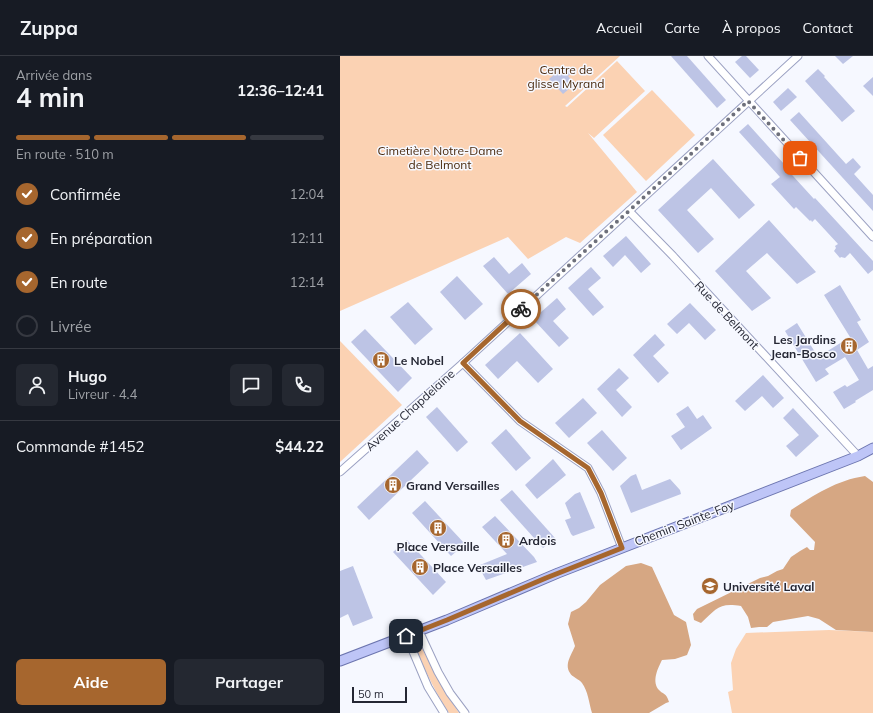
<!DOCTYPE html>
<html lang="fr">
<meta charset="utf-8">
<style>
:root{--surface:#171b24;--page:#242831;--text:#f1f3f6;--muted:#9ea1a6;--line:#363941;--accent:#a6662e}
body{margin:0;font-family:Mulish,sans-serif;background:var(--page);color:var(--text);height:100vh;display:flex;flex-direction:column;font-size:15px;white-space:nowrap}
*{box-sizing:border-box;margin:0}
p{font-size:13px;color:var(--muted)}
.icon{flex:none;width:22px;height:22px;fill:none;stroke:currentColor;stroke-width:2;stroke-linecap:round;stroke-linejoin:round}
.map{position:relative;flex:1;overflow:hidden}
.sheet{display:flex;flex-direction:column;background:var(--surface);width:340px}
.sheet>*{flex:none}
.scale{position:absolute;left:12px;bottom:10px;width:55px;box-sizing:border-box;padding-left:4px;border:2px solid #252734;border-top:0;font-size:11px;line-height:14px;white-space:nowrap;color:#252734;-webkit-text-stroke:3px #f6f8ff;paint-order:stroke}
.pin{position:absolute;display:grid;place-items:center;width:34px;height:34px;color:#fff;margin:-17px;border-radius:8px;box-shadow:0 2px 6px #0006}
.courier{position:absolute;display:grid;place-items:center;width:40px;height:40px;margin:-20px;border:3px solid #a6662e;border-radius:50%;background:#fff;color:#222;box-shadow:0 1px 5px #0007}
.summary em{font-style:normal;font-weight:700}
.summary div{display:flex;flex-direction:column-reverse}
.summary{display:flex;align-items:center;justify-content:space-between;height:68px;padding:0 16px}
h1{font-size:26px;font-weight:700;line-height:30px}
.bar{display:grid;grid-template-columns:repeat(4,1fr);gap:6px 4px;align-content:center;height:48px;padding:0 16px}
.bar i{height:5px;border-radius:3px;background:var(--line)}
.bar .selected{background:var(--accent)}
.bar p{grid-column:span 4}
.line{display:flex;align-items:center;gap:10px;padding:0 16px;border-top:1px solid var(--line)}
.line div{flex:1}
.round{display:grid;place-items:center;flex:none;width:42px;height:42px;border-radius:6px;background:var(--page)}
ol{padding:0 16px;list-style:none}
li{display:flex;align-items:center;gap:12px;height:44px}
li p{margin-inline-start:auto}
li .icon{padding:4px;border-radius:50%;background:var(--accent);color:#fff;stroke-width:4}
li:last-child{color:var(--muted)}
li i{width:22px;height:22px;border:2px solid var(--line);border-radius:50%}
.primary-button{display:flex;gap:8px;margin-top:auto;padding:8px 16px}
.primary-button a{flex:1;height:46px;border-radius:6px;background:var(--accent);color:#fff;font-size:16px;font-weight:700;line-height:46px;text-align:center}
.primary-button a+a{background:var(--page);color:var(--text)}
header{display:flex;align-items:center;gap:24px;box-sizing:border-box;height:56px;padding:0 20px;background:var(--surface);border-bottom:1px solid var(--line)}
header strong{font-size:19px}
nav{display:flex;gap:22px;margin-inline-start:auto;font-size:14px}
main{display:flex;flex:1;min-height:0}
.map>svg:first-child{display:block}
.green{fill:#fbd2b3}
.forest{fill:#d6a783}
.building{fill:#bdc4e5}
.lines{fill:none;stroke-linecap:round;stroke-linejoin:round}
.minor-casing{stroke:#9ba1c2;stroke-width:9}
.major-casing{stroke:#6c75af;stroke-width:11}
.minor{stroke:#fff;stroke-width:7}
.major{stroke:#bec5f7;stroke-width:9}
.done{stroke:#6e707b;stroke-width:4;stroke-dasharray:0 7.2}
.route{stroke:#a6662e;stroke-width:5}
.labels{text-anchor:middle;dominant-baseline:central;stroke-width:3;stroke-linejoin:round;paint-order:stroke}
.park-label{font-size:12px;fill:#4a2a0e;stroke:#f6f8ff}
.street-label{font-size:12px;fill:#252734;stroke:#f6f8ff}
.poi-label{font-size:12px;font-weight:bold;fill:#252734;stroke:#f6f8ff;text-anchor:start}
</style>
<header>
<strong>Zuppa</strong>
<nav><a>Accueil</a><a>Carte</a><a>À propos</a><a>Contact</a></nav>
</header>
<main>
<section class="sheet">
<div class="summary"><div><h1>4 min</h1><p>Arrivée dans</p></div><em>12:36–12:41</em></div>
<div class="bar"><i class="selected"></i><i class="selected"></i><i class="selected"></i><i></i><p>En route · 510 m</p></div>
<ol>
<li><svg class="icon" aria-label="check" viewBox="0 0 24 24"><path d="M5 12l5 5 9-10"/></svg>Confirmée<p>12:04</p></li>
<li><svg class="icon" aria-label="check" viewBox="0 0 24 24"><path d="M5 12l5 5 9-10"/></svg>En préparation<p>12:11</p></li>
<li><svg class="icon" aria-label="check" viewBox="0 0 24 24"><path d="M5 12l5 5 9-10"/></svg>En route<p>12:14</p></li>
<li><i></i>Livrée</li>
</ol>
<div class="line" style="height:72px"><a class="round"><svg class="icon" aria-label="person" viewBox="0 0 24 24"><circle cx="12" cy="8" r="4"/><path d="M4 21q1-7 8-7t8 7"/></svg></a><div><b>Hugo</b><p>Livreur · 4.4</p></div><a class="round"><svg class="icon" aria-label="chat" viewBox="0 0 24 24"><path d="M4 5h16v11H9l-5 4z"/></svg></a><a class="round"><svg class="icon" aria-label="phone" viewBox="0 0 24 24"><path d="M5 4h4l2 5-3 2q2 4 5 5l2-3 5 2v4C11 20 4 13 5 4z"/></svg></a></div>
<div class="line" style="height:52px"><div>Commande #1452</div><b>$44.22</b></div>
<div class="primary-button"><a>Aide</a><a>Partager</a></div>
</section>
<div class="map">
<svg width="533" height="657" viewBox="0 0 533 657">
<rect width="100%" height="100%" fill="#f6f8ff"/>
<g class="green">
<polygon points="0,0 280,0 225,50 227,51 277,5 305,35 254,82 248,77 297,136 240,187 226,181 188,203 168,181 0,255"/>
<polygon points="312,34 355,79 306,125 263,79"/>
<polygon points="0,285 62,349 0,406"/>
<polygon points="489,574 533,576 533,657 392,657 388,636 393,634 391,607 396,593 406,577"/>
<path d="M82,592C93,615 105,636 119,657H109C96,637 86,617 77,595Z"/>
</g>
<g class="forest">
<path d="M525,420L533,426V576L496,574L479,563L468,560L433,566L427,571H419L411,572L408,561L401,550C379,546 376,553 361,567L354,564L353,558L357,553L420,522L428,520L437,515L443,513L451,501L460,495L467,491L470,494H474L475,486L450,460L451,454C474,439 497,424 525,420Z"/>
<path d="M301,507L312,511L334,559L346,566L351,589L347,599L335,603L322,604C318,612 312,624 318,633C323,639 326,636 329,646L326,647L309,657H252C249,647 248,635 242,627C239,623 232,621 230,617C224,608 232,598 235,590L228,568L231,556L239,552L246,546L260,529L286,510Z"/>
</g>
<g class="building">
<polygon points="331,0 347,0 386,44 377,52"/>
<polygon points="402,0 406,0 419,14 410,22 395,6"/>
<polygon points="495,0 513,0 503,8"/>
<polygon points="224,10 231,18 228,20 235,28 223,38 209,23"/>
<polygon points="478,13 485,20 484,21 515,55 502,66 465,25"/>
<polygon points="533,21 533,40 523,30"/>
<polygon points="448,32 457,41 441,55 433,46"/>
<polygon points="459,56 506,108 513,102 521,111 514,118 533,139 533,155 450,64"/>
<polygon points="408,68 444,108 443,109 474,143 475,142 533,205 533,214 528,218 510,197 505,202 501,201 500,202 494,195 496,192 495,190 498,188 475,163 472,166 471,164 470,165 456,151 454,153 431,128 440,121 399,76"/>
<polygon points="373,103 415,149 399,163 371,132 347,154 374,183 358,197 318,154"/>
<polygon points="429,164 476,216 457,228 427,197 406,215 431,242 412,255 375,215"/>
<polygon points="286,180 311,208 301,217 285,199 273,211 263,200"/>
<polygon points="154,201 169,218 182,207 191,218 168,238 143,210"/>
<polygon points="251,211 261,222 248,233 264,251 253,260 228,232"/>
<polygon points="117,220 143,248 125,264 100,236"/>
<polygon points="500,229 521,264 517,266 529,286 517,294 528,313 533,310 533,334 515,345 516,346 504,353 493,336 505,329 507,331 519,324 505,301 485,313 489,318 476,326 445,275 457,267 478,301 510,281 484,239"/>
<polygon points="217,242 226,253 213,265 229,282 219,291 193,263"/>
<polygon points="68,246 93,273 75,289 50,261"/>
<polygon points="350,247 376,274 365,284 349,267 337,278 327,268"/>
<polygon points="25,273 72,322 58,336 11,286"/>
<polygon points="180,277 213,313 198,327 177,305 158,323 145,309"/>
<polygon points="315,278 325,289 313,300 329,317 318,327 293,299"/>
<polygon points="279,312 289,322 276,334 292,351 282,361 257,333"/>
<polygon points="423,319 444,342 433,352 422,340 405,355 395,345"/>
<polygon points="243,342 257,357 229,382 215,367"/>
<polygon points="348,350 357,363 363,359 372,372 341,394 331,380 345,371 336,358"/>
<polygon points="97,351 128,386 117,396 86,361"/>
<polygon points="453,352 479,380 456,401 446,390 459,379 443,362"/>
<polygon points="166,373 191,402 176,415 151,387"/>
<polygon points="262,374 287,402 273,415 247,387"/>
<polygon points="77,394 89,407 29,464 17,451"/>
<polygon points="213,403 226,419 197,443 185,429"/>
<polygon points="296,418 302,434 330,423 340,434 341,438 291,457 280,430 291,420"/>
<polygon points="172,434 215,482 203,492 160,444"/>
<polygon points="240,436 255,472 233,480 231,478 225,464 231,462 225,447 235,438"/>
<polygon points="85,445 125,488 111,500 72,457"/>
<polygon points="155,460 194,501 197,506 146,524 140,513 140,509 167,498 142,471"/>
<polygon points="67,484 106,526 93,539 53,496"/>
<polygon points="13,510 33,562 13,570 8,558 0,562 0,515"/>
</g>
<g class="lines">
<g class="minor-casing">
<g id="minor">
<polyline points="368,0 533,181"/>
<polyline points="289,155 333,200 518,400"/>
<polyline points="123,307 180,365 248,412 261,437 282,492"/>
<polyline points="0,416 123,307 458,0"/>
<polyline points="79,575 98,616 110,637 125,657"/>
<polyline points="66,579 88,631 104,657"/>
</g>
</g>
<g class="major-casing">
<polyline id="major" points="0,605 107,564 218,517 518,400 533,392"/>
</g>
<use href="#minor" class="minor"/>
<use href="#major" class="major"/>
</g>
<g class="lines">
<polyline class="done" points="181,253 313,133 408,45 460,102"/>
<polyline class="route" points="66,580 107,564 206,522 282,492 261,437 248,412 180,365 123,307 181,253"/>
</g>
<defs>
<g id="building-disc" transform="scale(0.9)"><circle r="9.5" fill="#a6662e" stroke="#f6f8ff"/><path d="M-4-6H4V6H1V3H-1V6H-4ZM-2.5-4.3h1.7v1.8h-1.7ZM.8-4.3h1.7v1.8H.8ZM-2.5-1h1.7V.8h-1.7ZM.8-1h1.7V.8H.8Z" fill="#fff"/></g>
<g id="university-disc" transform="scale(0.9)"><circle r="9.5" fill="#a6662e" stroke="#f6f8ff"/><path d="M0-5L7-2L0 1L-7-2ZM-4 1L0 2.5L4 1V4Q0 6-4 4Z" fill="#fff"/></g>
</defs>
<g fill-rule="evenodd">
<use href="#building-disc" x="509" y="290"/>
<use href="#building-disc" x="41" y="304"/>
<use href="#building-disc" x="53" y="429"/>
<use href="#building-disc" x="98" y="472"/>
<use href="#building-disc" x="166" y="484"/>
<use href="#building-disc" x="80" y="511"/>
<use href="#university-disc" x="370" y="530"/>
</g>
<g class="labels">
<g class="park-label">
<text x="226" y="13">Centre de<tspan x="226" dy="14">glisse Myrand</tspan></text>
<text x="100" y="94">Cimetière Notre-Dame<tspan x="100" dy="14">de Belmont</tspan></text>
</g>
<g class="street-label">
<text transform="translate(387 259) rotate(47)">Rue de Belmont</text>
<text transform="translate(70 354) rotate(-42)">Avenue Chapdelaine</text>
<text transform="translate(344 467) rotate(-21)">Chemin Sainte-Foy</text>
</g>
<g class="poi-label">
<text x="496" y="283" text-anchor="end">Les Jardins<tspan x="496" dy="14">Jean-Bosco</tspan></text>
<text x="54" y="304">Le Nobel</text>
<text x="66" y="429">Grand Versailles</text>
<text x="179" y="484">Ardois</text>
<text x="98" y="490" text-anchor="middle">Place Versaille</text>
<text x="93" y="511">Place Versailles</text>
<text x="383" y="530">Université Laval</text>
</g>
</g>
</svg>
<div class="scale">50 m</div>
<div class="pin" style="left:460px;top:102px;background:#ea580c"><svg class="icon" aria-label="bag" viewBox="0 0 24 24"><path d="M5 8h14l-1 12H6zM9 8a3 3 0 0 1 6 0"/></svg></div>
<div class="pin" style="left:66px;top:580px;background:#1f2937"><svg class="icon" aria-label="home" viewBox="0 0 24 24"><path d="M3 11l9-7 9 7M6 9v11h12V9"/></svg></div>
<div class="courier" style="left:181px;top:253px"><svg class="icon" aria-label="bike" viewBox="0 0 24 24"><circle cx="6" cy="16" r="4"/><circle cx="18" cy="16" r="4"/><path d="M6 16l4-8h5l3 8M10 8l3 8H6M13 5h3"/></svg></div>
</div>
</main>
